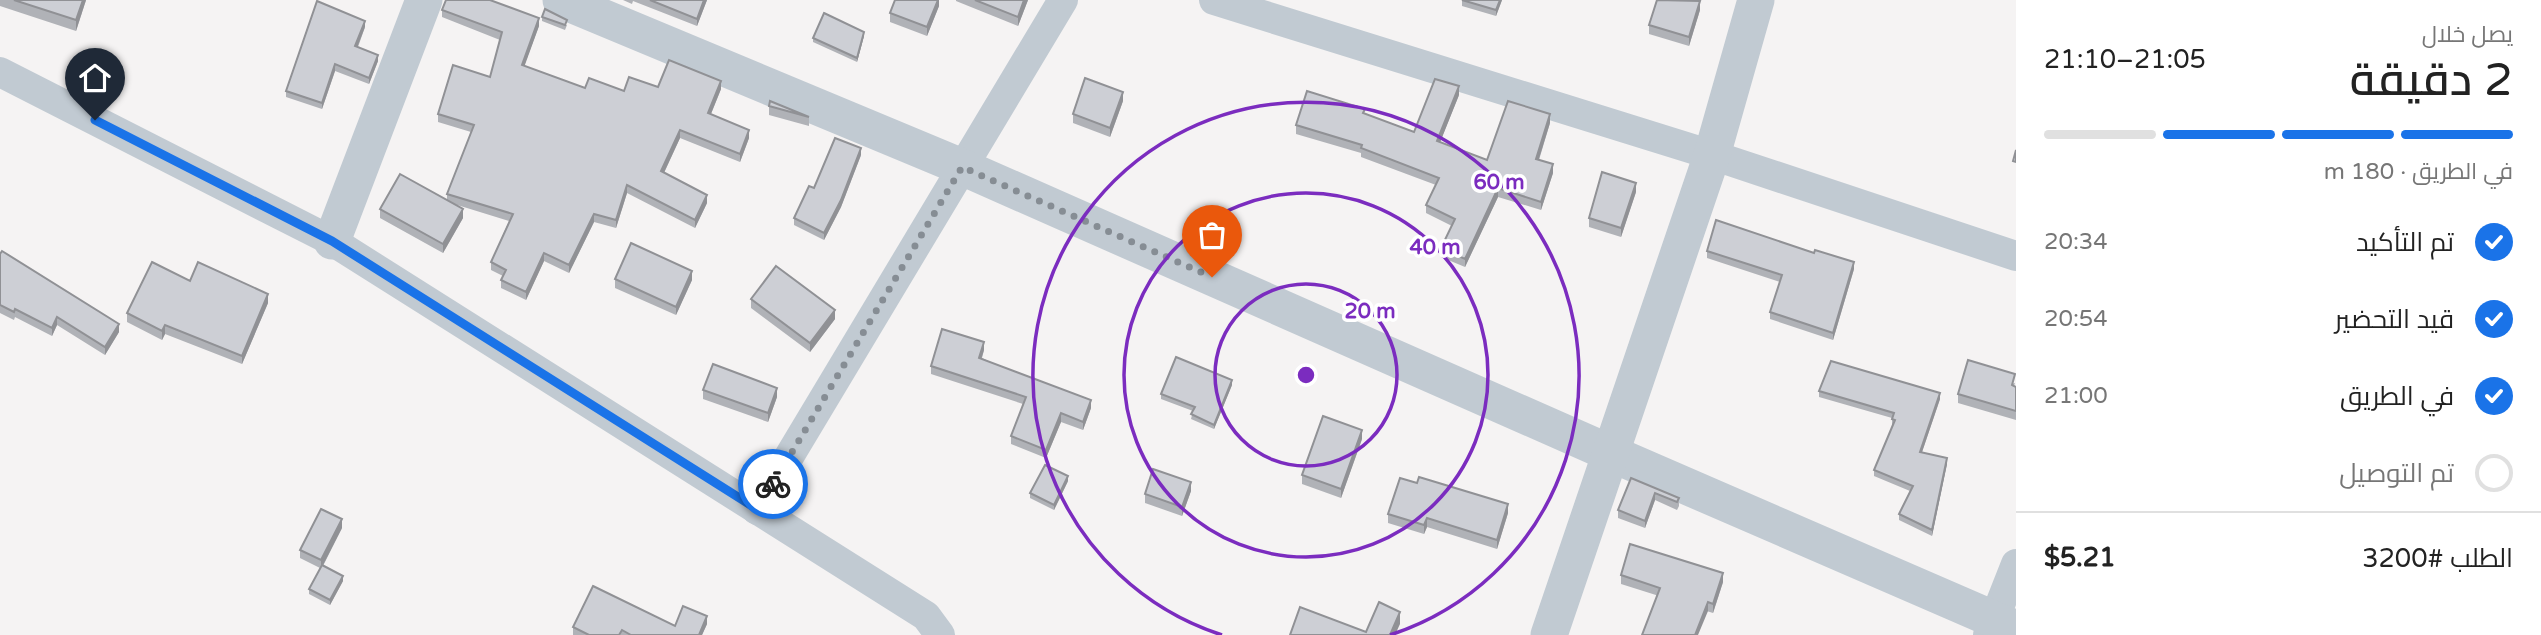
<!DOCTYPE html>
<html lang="ar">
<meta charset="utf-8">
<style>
:root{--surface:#fff;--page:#f6f6f6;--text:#222;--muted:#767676;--line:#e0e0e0;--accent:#1a73e8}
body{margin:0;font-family:"Varela Round",Cairo,sans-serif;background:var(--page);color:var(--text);direction:rtl;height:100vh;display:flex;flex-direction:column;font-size:26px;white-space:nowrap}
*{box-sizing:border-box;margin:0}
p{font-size:23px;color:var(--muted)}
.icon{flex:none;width:38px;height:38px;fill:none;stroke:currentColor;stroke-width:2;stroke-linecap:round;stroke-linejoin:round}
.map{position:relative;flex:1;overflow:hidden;direction:ltr}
.drawer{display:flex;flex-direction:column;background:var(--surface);width:525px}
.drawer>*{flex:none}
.pin{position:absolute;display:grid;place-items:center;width:60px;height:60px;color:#fff;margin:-72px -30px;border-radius:50% 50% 50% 0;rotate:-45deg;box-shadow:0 0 7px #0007}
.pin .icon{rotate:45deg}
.courier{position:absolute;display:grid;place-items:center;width:70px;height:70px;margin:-35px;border:5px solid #1a73e8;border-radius:50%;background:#fff;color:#222;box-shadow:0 2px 9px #0007}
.overview em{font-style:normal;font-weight:600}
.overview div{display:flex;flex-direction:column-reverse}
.overview{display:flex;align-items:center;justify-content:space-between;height:119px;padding:0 28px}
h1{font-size:46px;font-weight:600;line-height:52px}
.bar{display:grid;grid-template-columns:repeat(4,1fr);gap:10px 7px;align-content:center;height:84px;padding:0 28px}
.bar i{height:9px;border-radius:5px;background:var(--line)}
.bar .active{background:var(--accent)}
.bar p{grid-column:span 4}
.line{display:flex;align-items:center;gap:18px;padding:0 28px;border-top:2px solid var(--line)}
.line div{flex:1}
ol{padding:0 28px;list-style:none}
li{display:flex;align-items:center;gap:21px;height:77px}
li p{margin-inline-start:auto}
li .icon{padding:7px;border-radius:50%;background:var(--accent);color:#fff;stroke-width:4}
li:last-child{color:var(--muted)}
li i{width:38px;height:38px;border:4px solid var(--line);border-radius:50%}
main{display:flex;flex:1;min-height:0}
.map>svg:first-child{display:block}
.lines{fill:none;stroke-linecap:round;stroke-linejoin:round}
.minor{stroke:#c1cad2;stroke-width:30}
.tertiary{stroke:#c1cad2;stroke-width:37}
.wall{fill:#b0b2b7}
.shaded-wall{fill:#909195}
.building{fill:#cdcfd5;stroke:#909195;stroke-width:2}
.done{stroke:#868d94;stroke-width:7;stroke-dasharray:0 12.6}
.route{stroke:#1a73e8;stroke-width:9}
.ring{fill:none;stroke:#7b2cbf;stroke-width:3.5}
.centre{fill:#7b2cbf;stroke:#fff;stroke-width:3.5}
.ring-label{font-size:21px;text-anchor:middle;font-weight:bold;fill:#7b2cbf;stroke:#fff;stroke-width:7;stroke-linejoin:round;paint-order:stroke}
</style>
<main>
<section class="drawer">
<div class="overview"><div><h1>2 دقيقة</h1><p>يصل خلال</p></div><em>21:05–21:10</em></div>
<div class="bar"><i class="active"></i><i class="active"></i><i class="active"></i><i></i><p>في الطريق · 180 m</p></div>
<ol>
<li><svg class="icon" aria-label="check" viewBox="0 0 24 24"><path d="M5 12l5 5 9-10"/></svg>تم التأكيد<p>20:34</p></li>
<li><svg class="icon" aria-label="check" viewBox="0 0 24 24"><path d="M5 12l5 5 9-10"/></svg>قيد التحضير<p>20:54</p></li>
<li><svg class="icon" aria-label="check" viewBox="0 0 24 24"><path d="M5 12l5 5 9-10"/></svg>في الطريق<p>21:00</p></li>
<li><i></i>تم التوصيل</li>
</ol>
<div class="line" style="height:91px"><div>الطلب #3200</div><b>$5.21</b></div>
</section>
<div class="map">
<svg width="2016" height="635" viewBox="0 0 2016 635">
<rect width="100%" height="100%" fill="#f5f3f3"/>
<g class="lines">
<g class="minor">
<polyline points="1214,0 1712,155 2016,256"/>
<polyline points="0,72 332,241 926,616 940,635"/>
<polyline points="757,510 1063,0"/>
<polyline points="1988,635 2016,564"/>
</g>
<g class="tertiary">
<polyline points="561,0 962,167 1610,453 2016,629"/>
<polyline points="332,241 424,0"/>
<polyline points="1549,635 1712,155 1756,0"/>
</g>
</g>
<g class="wall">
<polygon points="0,0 86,0 76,31 0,6"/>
<polygon points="623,0 707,0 697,26 633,1 632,4"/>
<polygon points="939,0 939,6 927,36 890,22 890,13"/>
<polygon points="956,0 1028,0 1018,26 956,1"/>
<polygon points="1462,0 1502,0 1496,16 1462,6"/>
<polygon points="442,10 539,26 524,66 585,88 624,91 658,87 721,89 711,114 749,138 740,162 680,138 664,173 707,203 695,228 627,193 616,228 594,222 569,273 544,261 526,300 501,288 501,280 503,276 491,270 491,262 509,221 454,204 463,218 443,253 380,218 380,209 447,200 447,194 471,132 438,122 438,114 490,77 500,40 442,17"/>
<polygon points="1700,10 1689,46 1649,34 1649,25"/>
<polygon points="542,17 567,25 565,30 542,21"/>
<polygon points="365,27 358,47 378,61 369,84 335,71 322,109 286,97 286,91"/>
<polygon points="864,36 857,62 813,42 813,38"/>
<polygon points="1459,95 1440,142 1487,160 1550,123 1539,160 1553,173 1541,210 1498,197 1465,267 1441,257 1441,248 1452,226 1426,213 1426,205 1436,185 1361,157 1361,153 1296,134 1296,125 1365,114 1414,132"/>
<polygon points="1123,101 1110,137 1073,123 1073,114"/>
<polygon points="769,106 809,117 809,126 769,115"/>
<polygon points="861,155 841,207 824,240 794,225 794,218 814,188"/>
<polygon points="1636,192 1621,237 1589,227 1589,218"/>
<polygon points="1707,251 1854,269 1833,340 1770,319 1770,312 1780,282 1707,258"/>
<polygon points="0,254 119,332 105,355 57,325 52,336 15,317 14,320 0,313"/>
<polygon points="615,279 692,280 676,315 615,288"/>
<polygon points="190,281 268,303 242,364 165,334 162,340 127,322 127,313"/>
<polygon points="751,299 835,319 810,352 751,308"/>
<polygon points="984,350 982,358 1091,408 1083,430 1061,422 1046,458 1011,444 1011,436 1023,404 931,374 931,366"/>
<polygon points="2015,383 2014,386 2016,387 2016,420 1958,403 1958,394"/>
<polygon points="1232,385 1214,429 1191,419 1193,411 1161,399 1161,394"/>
<polygon points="703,390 777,397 768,422 703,399"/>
<polygon points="1819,391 1940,399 1922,452 1947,464 1932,536 1899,520 1899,514 1910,491 1874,476 1874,470 1893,425 1892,425 1892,418 1819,397"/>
<polygon points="1362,439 1341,498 1302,484 1302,475"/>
<polygon points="1631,478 1679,498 1679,506 1677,510 1655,500 1645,528 1618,518 1618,510"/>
<polygon points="1068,481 1054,510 1030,498 1030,493"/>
<polygon points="1191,491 1182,516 1145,503 1145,494"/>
<polygon points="1508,513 1497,549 1427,527 1424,534 1388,523 1388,514"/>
<polygon points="342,528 323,566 343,581 330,605 309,594 309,589 320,568 300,558 300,550"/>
<polygon points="1621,575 1723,582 1713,613 1621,584"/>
<polygon points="707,624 702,635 573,635 573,627 675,626"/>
</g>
<g class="shaded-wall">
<polygon points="83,0 86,0 76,31 76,20"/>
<polygon points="704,0 707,0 697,26 697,19"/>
<polygon points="938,0 939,0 939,6 927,36 927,27"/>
<polygon points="1024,0 1028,0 1018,26 1018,17"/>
<polygon points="1500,0 1502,0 1496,16 1496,10"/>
<polygon points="1700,1 1700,10 1689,46 1689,37"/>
<polygon points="539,18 539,26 522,73 522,65"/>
<polygon points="365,21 365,27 355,53 355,46"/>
<polygon points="864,32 864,36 857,62 857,58"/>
<polygon points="378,55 378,61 369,84 369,78"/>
<polygon points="335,64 335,71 322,109 322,103"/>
<polygon points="721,81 721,89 708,121 708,113"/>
<polygon points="1459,86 1459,95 1437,150 1437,141"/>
<polygon points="1123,92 1123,101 1110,137 1110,128"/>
<polygon points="1550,114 1550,123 1536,168 1536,159"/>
<polygon points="680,130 680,138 661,179 661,171"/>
<polygon points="749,130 749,138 740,162 740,154"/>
<polygon points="861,148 861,155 841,207 824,240 824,233"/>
<polygon points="1553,164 1553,173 1541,210 1541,202"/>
<polygon points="1636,183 1636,192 1621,237 1621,228"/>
<polygon points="627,185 627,193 616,228 616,220"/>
<polygon points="1498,188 1498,197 1465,267 1465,259"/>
<polygon points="707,195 707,203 695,228 695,220"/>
<polygon points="463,209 463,218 443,253 443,244"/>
<polygon points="594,214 594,222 569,273 569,265"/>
<polygon points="544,253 544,261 526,300 526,292"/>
<polygon points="1854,262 1854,269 1833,340 1833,333"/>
<polygon points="692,271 692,280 676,315 676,307"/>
<polygon points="268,294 268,303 242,364 242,356"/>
<polygon points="835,310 835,319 810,352 810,343"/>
<polygon points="57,317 57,325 52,336 52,328"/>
<polygon points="119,324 119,332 105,355 105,347"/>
<polygon points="165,325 165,334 162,340 162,331"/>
<polygon points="984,342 984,350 979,366 979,358"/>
<polygon points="1232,380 1232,385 1214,429 1214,425"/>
<polygon points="777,388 777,397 768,422 768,413"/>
<polygon points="1940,393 1940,399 1920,458 1920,452"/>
<polygon points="1091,400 1091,408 1083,430 1083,422"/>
<polygon points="1061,413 1061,422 1046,458 1046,450"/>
<polygon points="1362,430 1362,439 1341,498 1341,489"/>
<polygon points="1947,458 1947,464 1932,536 1932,530"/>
<polygon points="1068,476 1068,481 1054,510 1054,505"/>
<polygon points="1191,482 1191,491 1182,516 1182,507"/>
<polygon points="1655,493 1655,500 1645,528 1645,521"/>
<polygon points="1508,504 1508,513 1497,549 1497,540"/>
<polygon points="1427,518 1427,527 1424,534 1424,525"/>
<polygon points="342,519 342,528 321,569 321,560"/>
<polygon points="1723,573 1723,582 1713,613 1713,604"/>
<polygon points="343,576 343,581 330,605 330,600"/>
<polygon points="1708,602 1708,611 1698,635 1695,635"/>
<polygon points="1400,612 1400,624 1395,635 1390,635"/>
<polygon points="707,616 707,624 702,635 699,635"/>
</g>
<g class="building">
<polygon points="14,0 83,0 76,20"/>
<polygon points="446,0 490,0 539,18 522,65 585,88 589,78 624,91 629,77 658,87 669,60 721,81 708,113 749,130 740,154 680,130 661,171 707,195 695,220 627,185 616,220 594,214 569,265 544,253 526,292 501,280 506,270 491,262 513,214 447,194 474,125 438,114 453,65 490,77 502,32 442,10"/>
<polygon points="650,0 704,0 697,19"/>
<polygon points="895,0 938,0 927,27 890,13"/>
<polygon points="975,0 1024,0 1018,17"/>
<polygon points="1462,0 1500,0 1496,10"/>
<polygon points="1657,0 1700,1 1689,37 1649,25"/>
<polygon points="317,1 365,21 355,46 378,55 369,78 335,64 322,103 286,91"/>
<polygon points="545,9 567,20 565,25 542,17"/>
<polygon points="824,13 864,32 857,58 813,38"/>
<polygon points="1085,78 1123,92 1110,128 1073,114"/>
<polygon points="1435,79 1459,86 1437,141 1487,160 1508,101 1550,114 1536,159 1553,164 1541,202 1498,188 1465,259 1441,248 1455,219 1426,205 1439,178 1361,148 1362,145 1296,125 1307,91 1365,109 1363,113 1414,132"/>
<polygon points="770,101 809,117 769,106"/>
<polygon points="835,138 861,148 841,200 824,233 794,218 809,186 814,188"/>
<polygon points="2016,150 2016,162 2013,161"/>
<polygon points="1602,172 1636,183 1621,228 1589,218"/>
<polygon points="400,174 463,209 443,244 380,209"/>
<polygon points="1716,220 1814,253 1815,250 1854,262 1833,333 1770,312 1782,275 1707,251"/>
<polygon points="631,243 692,271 676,307 615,279"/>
<polygon points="2,251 119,324 105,347 57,317 52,328 15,309 14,312 0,305 0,254"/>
<polygon points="152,262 190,281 198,262 268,294 242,356 165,325 162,331 127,313"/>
<polygon points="776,266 835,310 810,343 751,299"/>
<polygon points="942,329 984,342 979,358 1091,400 1083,422 1061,413 1046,450 1011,436 1026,397 931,366"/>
<polygon points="1176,357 1232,380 1214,425 1191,414 1195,407 1161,394"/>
<polygon points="1968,360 2015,374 2012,385 2016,387 2016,411 1958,394"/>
<polygon points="1831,361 1940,393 1920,452 1947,458 1932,530 1899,514 1913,486 1874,470 1895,420 1892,419 1894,413 1819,391"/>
<polygon points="713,364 777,388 768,413 703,390"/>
<polygon points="1323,416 1362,430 1341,489 1302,475"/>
<polygon points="1045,465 1068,476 1054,505 1030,493"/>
<polygon points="1153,469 1191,482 1182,507 1145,494"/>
<polygon points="1419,477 1508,504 1497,540 1427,518 1424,525 1388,514 1400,478 1417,483"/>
<polygon points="1631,478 1679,498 1677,502 1655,493 1645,521 1618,510"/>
<polygon points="321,509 342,519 321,560 300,550"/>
<polygon points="1630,544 1723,573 1713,604 1708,602 1695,635 1642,635 1660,588 1621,575"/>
<polygon points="322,565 343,576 330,600 309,589"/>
<polygon points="593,586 675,626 683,606 707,616 699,635 631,635 622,630 619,635 589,635 573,627"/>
<polygon points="1379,602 1400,612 1390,635 1290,635 1300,607 1366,632"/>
</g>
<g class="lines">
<polyline class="done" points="773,484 962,167 1212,277"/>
<polyline class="route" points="95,120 332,241 757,509 773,484"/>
</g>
<g class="ring">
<circle cx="1306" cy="375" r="91"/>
<circle cx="1306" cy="375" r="182"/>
<path d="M1222 635A273 273 0 1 1 1390 635"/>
</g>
<circle cx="1306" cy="375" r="10" class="centre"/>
<g class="ring-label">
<text x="1499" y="189">60 m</text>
<text x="1435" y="254">40 m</text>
<text x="1370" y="318">20 m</text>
</g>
</svg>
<div class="pin" style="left:1212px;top:277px;background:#ea580c"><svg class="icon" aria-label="bag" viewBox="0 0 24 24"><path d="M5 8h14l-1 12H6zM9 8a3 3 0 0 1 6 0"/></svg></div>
<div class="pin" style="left:95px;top:120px;background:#1f2937"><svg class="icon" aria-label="home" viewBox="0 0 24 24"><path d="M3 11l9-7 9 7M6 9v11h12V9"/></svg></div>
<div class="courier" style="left:773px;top:484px"><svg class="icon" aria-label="bike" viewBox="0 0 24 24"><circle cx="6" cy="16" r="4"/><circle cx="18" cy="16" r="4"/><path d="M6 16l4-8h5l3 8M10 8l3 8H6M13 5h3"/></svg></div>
</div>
</main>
